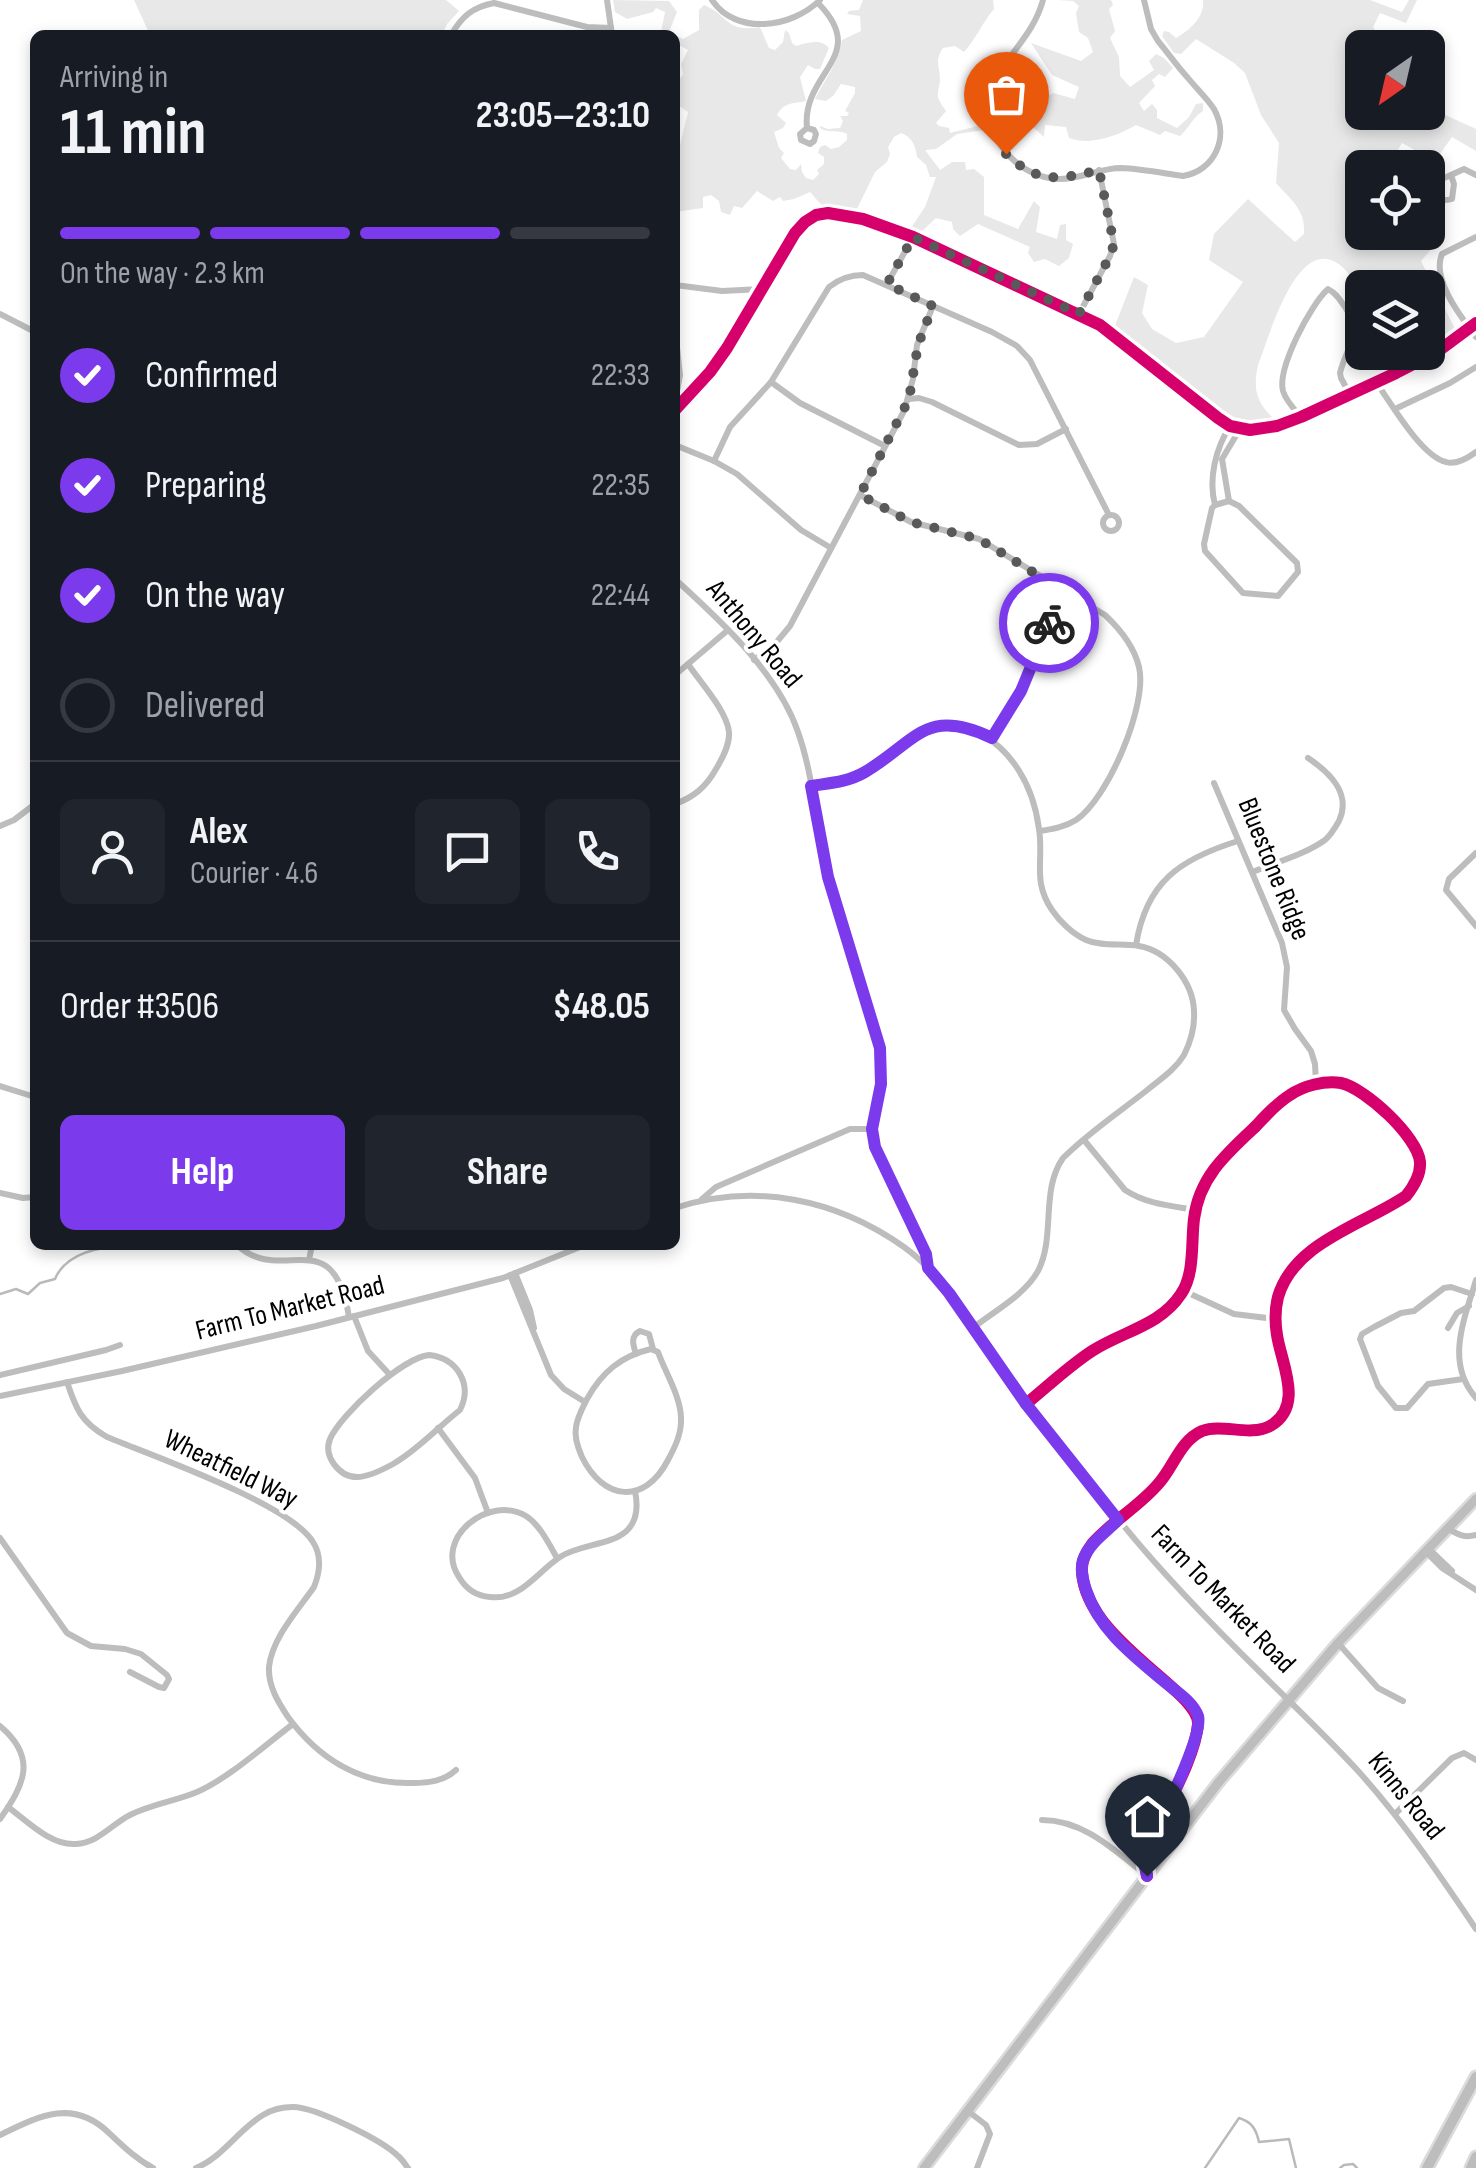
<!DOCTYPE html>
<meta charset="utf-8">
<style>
:root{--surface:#171b24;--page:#20242c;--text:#f1f3f6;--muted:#9ea1a6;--line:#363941;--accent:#7c3aed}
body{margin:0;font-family:"Sofia Sans Condensed",sans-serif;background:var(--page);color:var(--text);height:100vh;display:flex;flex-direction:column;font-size:38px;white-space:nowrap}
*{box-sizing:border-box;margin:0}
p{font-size:32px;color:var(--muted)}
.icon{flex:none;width:55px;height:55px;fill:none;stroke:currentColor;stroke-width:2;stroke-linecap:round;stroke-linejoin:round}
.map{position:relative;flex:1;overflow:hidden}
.panel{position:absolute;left:30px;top:30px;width:650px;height:1220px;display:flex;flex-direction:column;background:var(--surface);border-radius:15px;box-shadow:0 5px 15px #0003}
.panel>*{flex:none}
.needle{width:65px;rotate:214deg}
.buttons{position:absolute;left:1345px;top:30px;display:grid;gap:20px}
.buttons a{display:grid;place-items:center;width:100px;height:100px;border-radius:15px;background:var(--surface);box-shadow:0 5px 15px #0003;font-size:50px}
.pin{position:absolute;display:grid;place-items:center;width:85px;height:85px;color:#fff;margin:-102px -42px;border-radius:50% 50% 50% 0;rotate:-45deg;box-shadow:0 0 10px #0007}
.pin .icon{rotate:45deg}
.courier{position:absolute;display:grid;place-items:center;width:100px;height:100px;margin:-50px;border:8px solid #7c3aed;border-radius:50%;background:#fff;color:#222;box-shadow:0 2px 12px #0007}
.summary em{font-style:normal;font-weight:700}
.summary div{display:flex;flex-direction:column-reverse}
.summary{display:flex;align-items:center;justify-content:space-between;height:170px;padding:0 30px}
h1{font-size:65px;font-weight:700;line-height:75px}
.bar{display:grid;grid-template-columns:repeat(4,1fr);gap:15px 10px;align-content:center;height:120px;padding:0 30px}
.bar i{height:12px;border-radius:8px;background:var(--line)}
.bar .on{background:var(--accent)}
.bar p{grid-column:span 4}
.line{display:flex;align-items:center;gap:25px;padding:0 30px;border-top:2px solid var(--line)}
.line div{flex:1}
.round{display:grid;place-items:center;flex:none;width:105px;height:105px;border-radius:15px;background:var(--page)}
ol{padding:0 30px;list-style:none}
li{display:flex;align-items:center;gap:30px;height:110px}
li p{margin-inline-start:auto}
li .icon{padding:10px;border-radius:50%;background:var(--accent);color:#fff;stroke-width:4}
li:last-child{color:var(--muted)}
li i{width:55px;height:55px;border:5px solid var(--line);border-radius:50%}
.primary-button{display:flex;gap:20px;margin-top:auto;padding:20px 30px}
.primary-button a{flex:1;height:115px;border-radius:15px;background:var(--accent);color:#fff;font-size:40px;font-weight:700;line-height:115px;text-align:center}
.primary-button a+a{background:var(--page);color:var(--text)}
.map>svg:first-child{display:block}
.green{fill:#e8e8e8}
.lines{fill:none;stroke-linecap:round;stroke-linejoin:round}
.stream{stroke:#bababa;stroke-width:2.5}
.major-casing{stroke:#dbdbdb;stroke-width:14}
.highway-casing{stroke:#dbdbdb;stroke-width:15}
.minor{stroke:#bdbdbd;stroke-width:6}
.major{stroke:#bdbdbd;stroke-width:9}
.highway{stroke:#bdbdbd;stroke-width:10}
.cycleway-casing{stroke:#fff;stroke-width:19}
.cycleway{stroke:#d6006c;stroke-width:12}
.done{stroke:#595959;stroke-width:10;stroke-dasharray:0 18}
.route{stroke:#7c3aed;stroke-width:12}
.labels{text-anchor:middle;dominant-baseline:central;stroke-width:8;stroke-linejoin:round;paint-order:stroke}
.street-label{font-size:28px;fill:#000;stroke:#fff}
</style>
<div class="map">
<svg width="1476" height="2168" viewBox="0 0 1476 2168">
<rect width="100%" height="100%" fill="#fff"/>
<g class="green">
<polygon points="134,0 446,0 459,11 447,24 442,35 150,35"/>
<polygon points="613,0 669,1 677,12 669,32 675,35 663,35 661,32 665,12 656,8 653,12 627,19 615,12"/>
<path d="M863,0H993L994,9C982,23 976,39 964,52L955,46L943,48C934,61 940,66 940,80C940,83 937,94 938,97C939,102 943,106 946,111L936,123L939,126L949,128L950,133L985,124L987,127L984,130L957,134L936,149L925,150L940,170L952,162H965L966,170L974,169L984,177V215L1018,229L1034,201L1040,207L1036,232L1057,239L1060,225L1066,224V240L1073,244L1069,258L1059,266L1045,259L1034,262L1028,253L1030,247L978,224L960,236L953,229L952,222L936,218L918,235L909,231L925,207L936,177H930L926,165L917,157C916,146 912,137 901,133L894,137L888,147L890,154L887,162L875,172L855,213C846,207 844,210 834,210C822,209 817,199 810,192L794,199L783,201L780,197L773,201L757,191L742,208L734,206L730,215L721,212L719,201L711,195L703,197V208L675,212V154L678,153L688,112L675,103V78L679,80L683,74L681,64L688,50L675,43V35L683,39L699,30V10L704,5C729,15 725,33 760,27L769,48L775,50L783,42L785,30L789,33L792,43L796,46C808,43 820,38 829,48L820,69H815L808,65L800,77L806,101C792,104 784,102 777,115L786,123L783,128L774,132L779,148L784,153L781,158L790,169L796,170L801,164L802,172L806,178L813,180L819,174L817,170L824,164V157L818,153L820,147L825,145L831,149L839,147L847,140V134C839,129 828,134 820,128V126L828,129L840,128L843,121L840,116H847L849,113L845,111L855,93V87L841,84L833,96L826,101L815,99C825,79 839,62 842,40L861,31L860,16L847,14L849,11L859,10Z"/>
<path d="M1057,0H1111L1113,5L1109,9L1115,31L1110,38L1119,57L1120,76L1130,87L1154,70L1149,61L1156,54L1164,58L1173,68L1165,77L1159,74L1152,80L1155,86L1139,103L1144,111L1152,104L1157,110V118L1177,128L1189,117L1196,104L1203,103V111C1192,118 1189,128 1180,136L1165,131L1160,135L1136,125C1117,136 1090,146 1069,138L1066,127L1045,125L1044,137L1025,120L1015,129L1018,139L1011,147C1001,135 997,126 1001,111L1022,106L1027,110L1053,93L1075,99L1079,87L1052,75L1031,43L1081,61L1093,52L1088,38L1079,32L1076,13L1079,6L1073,1Z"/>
<path d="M1203,0H1370L1402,12L1409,0H1417L1406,23L1380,13L1373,27L1386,47L1362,48V112H1428V107L1476,129V151L1452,137L1435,161L1402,143L1388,167L1362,168V232L1422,233L1436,243L1421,261L1457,333L1427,354L1404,365L1397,353L1428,352V288H1362V297C1356,287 1350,272 1340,265C1297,232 1269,338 1258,365C1252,393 1258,404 1278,423C1255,427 1239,428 1219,415L1114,328L1134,277L1148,285L1142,313L1152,329L1176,343L1204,337L1243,282L1209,260L1214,234L1248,199L1295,242L1304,234C1306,210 1291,200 1276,183L1279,143L1261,115L1245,73L1234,63L1196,39L1181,54L1174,53L1162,36L1164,31L1169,32L1176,38C1190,30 1205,17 1203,0Z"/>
</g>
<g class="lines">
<g class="stream">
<path d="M0,1294L16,1289L28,1294L40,1283L55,1279C66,1252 101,1247 127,1245"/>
<path d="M1205,2168L1239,2118C1252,2122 1256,2129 1259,2142L1289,2139L1296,2168"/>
<polyline points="1340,2168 1344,2165 1353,2164 1357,2168"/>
</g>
<g class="major-casing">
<polyline id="major" points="924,2168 1218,1783 1338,1643 1476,1499"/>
</g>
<g class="highway-casing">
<g id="highway">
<polyline points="1427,2168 1476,2077"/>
<polyline points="1471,2168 1476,2157"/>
</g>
</g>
<g class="minor">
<polyline points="607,0 612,35"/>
<path d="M712,0C736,36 792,28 820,0"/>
<path d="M1043,0C1033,37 1005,55 993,87C977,130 1015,179 1060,179C1081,179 1100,168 1121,168C1142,169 1162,173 1183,176C1214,171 1230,138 1214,109C1207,98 1196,88 1188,78C1177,66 1168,53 1158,41L1151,29L1144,0"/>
<path d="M451,35C462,16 473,7 494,3L587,27L611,28"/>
<path d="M807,128L814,130L816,134L814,141L810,144L801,140L800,134L807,128C801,72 871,57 818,3"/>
<path d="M1451,175L1454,184L1452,199C1442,202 1432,198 1428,188L1430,184Z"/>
<polyline points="1451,175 1464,169 1476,175"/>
<path d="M1476,237L1442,254C1431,279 1461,317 1476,337"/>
<polyline points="887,284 913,237"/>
<polyline points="675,285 722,291 762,289"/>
<polyline points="0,314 35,332"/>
<polyline points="1079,314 1110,256 1114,244 1099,170"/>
<polyline points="675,328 680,375 675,403"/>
<polyline points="771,382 800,403 885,446"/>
<path d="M1376,382C1391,403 1421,456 1446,462C1456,465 1468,458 1476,452"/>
<polyline points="909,399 919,398 932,402 1019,445 1037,444 1066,429"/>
<polyline points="1395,409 1450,383 1476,367"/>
<polyline points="675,410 710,372 727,348 795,233 805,222 816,215 828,213 863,219 913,237 1100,325 1218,418 1230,426 1250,430 1277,426 1301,417 1396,373 1437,352 1476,323"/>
<path d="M1301,417C1294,409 1286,401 1283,391C1277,368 1311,304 1328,289C1337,294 1339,299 1345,307C1363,335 1347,345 1340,373L1341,378L1350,395"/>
<polyline points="675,445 714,461 737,474 801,530 831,548"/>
<path d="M714,461L730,427L771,382L829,287C839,279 850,275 863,275L992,332L1017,346L1030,360L1109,515"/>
<path d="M860,495L911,522L979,539L1105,615C1120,629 1134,646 1139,667C1148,704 1108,799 1076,820C1065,827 1053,829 1040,831"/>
<polygon points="1229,501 1239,506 1297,563 1298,572 1278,596 1243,593 1205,551 1204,544 1212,508 1215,505"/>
<polyline points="1229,501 1222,459 1240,429"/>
<path d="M1215,505C1208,478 1216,448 1230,426"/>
<circle cx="1111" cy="523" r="8"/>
<path d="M675,579C720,620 778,673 798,732C815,780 816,832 830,881C842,925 856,969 869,1013C872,1025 878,1037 880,1049C887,1083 867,1114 875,1147L925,1254L928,1266"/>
<polyline points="754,660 775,644 790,626 904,411 913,379 917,345 933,306"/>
<polyline points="675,675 728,630"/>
<polyline points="991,738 1021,691 1039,643 1067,593"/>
<polyline points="1214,783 1282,943 1287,967 1284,1010 1295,1029 1311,1051 1315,1064 1316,1084"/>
<path d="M811,786C828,783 847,782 862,774C893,757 916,720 954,726C1005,733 1033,782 1039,829C1044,860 1032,881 1052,910C1060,922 1073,934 1086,940C1102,947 1121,943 1139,946C1168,951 1193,982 1194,1011C1195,1026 1191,1041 1184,1055C1175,1070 1159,1080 1146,1091C1118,1113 1088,1133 1063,1158C1040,1191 1056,1236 1038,1271C1025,1295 994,1311 973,1328"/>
<path d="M675,804C694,797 706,787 716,769C722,759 730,745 729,732C727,711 700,682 688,664"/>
<polyline points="0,826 14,820 35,804"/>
<polyline points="1476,853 1449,879 1446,890 1476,926"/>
<polyline points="675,869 675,876"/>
<path d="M1253,872C1276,862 1304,855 1325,840C1331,835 1335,828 1339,821C1352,793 1329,772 1308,758"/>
<path d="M1136,945C1146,882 1180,859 1238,841"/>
<polyline points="0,1086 35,1097"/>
<path d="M1084,1140L1125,1190C1146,1204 1171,1206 1195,1210"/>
<polyline points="0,1193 23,1198 35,1197"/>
<polyline points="702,1199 716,1187 850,1129 872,1129"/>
<path d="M675,1208C755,1182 836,1199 904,1247C951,1281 979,1337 1011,1383C1045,1430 1082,1475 1119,1520C1163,1575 1213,1626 1263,1675C1295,1707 1328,1738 1359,1772C1403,1821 1439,1874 1476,1929"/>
<path d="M237,1245C282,1287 333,1219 349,1317"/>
<polyline points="309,1260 312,1245"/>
<polyline points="515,1273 530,1310 534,1328"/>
<polyline points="510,1275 551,1375 564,1389 585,1402"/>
<path d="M1476,1280C1464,1320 1445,1363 1476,1398"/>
<polyline points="1184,1291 1234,1314 1275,1319"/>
<polyline points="354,1316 368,1351 390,1375"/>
<polyline points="1448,1328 1457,1313 1469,1306"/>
<path d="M651,1349L658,1352C665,1372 680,1395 681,1417C682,1433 675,1447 668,1460C644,1506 603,1500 582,1457C578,1448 574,1437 576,1427C577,1418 583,1407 587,1399C602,1372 621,1356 651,1349Z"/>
<path d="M636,1354C633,1345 630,1336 640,1331L649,1334L653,1349"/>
<path d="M429,1355C457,1358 473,1384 460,1410C438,1427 418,1450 393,1464C384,1469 368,1477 357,1477C339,1477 323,1456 330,1439C341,1414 402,1358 429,1355Z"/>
<polyline points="0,1375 106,1350 120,1345"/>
<polyline points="1463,1379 1428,1384 1407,1408 1396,1408 1378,1386 1360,1339 1362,1334 1374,1327 1401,1313 1414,1311 1444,1288 1451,1287 1472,1294"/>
<path d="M67,1382C76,1409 81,1422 107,1437C153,1456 290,1504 313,1542C322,1556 320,1572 314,1587C298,1610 272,1638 269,1667C268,1686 278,1702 288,1717C318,1758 360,1785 413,1783C429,1783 444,1781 456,1770"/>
<polyline points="0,1396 122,1371 316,1326 503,1278 585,1245"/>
<path d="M1026,1404C1048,1386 1069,1366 1092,1351C1123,1331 1160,1326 1181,1294C1195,1274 1191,1242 1194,1219C1199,1177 1227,1153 1256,1126C1266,1115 1277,1103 1290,1095C1303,1086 1325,1080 1341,1083C1365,1088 1418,1137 1420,1162C1421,1175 1414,1186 1406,1196C1363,1225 1294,1242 1278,1297C1275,1309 1275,1323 1277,1335C1281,1363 1305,1406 1270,1426C1249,1437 1223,1423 1202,1431C1180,1441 1174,1466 1159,1483C1140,1506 1112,1521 1092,1544C1086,1552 1081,1562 1082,1572C1086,1641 1200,1691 1198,1724C1195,1762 1158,1819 1144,1857L1147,1875"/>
<polyline points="438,1428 475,1478 488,1513"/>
<path d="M1449,1529C1458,1535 1465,1538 1476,1535"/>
<polyline points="0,1538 67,1633 91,1646 125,1649 141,1654 167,1675 169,1679 164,1688 159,1687 130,1672"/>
<polyline points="1429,1549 1452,1571"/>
<polyline points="1426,1552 1442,1568 1476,1590"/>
<path d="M557,1558C549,1544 540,1525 526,1516C489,1494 433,1538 459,1577C466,1589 476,1596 490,1597C520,1601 537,1572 560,1557C589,1538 647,1550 635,1491"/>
<polyline points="1338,1643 1378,1688 1403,1701"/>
<path d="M0,1726C38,1758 24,1785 0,1819"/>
<path d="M8,1807C27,1821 51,1846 76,1844C98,1843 112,1824 130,1815C151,1804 176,1801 197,1792C229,1778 265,1745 293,1724"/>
<polyline points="1395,1814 1452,1758 1464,1753 1476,1760"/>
<path d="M1042,1820C1084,1820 1115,1851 1146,1875"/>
<polyline points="968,2111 986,2125 990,2134 977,2168"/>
<path d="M0,2135C39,2116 73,2098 109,2133C123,2146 136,2159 153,2168"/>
<path d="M196,2168C223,2157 238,2130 263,2115C271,2110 283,2107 293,2107C315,2107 382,2140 398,2156C402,2159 405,2164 408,2168"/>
</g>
<use href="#major" class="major"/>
<use href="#highway" class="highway"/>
<g class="cycleway-casing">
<g id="cycleway">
<polyline points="675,410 710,372 727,348 795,233 805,222 816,215 828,213 863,219 913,237 1100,325 1218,418 1230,426 1250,430 1277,426 1301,417 1396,373 1437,352 1476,323"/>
<path d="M1026,1404C1048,1386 1069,1366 1092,1351C1123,1331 1160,1326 1181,1294C1195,1274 1191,1242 1194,1219C1199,1177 1227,1153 1256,1126C1266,1115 1277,1103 1290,1095C1303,1086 1325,1080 1341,1083C1365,1088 1418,1137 1420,1162C1421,1175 1414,1186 1406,1196C1363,1225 1294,1242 1278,1297C1275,1309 1275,1323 1277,1335C1281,1363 1305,1406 1270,1426C1249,1437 1223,1423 1202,1431C1180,1441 1174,1466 1159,1483C1140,1506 1112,1521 1092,1544C1086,1552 1081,1562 1082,1572C1086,1641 1200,1691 1198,1724C1195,1762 1158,1819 1144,1857L1147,1876"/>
</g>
</g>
<use href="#cycleway" class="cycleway"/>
</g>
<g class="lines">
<path class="done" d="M1006,154C1038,184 1059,180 1099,170L1114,244L1110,256L1079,314L913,237L887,284L933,306L918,345L909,399L860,495L911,522L979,539L1067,593L1049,623"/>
<path class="route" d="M1049,623L1021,691L992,738C925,706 916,742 865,772C848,782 830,783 811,786L828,877L880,1048L881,1084L872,1129L875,1147L926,1254L928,1268L949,1293L1026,1404L1118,1520C1106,1532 1089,1543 1083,1560C1080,1570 1083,1581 1086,1590C1100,1631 1134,1656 1166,1683C1177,1692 1193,1702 1198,1716C1204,1737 1156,1829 1146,1852L1144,1862L1147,1876"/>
</g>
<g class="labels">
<g class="street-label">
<text transform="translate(754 634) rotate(50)">Anthony Road</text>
<text transform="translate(1274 869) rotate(68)">Bluestone Ridge</text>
<text transform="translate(290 1308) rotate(-14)">Farm To Market Road</text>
<text transform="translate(231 1469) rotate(26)">Wheatfield Way</text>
<text transform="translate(1223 1599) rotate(46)">Farm To Market Road</text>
<text transform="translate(1406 1796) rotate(51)">Kinns Road</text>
</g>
</g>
</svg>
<div class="buttons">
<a><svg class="needle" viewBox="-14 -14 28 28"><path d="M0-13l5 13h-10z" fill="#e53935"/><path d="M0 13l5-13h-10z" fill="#9ea1a6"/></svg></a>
<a><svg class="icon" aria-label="locate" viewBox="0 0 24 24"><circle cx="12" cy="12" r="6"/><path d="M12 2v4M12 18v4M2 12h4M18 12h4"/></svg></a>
<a><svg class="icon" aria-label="layers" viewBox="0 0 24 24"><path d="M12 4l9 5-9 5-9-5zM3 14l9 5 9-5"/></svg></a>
</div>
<div class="pin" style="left:1006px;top:154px;background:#ea580c"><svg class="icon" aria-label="bag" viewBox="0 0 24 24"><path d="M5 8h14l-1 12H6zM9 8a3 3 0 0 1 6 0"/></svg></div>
<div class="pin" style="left:1147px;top:1876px;background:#1f2937"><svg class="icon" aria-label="home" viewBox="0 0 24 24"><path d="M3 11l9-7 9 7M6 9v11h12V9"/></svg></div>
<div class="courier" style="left:1049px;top:623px"><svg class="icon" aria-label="bike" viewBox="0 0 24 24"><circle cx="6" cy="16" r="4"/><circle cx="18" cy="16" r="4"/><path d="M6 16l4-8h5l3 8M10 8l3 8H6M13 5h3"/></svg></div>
<section class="panel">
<div class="summary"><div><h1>11 min</h1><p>Arriving in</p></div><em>23:05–23:10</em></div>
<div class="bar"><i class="on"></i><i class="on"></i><i class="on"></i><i></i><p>On the way · 2.3 km</p></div>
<ol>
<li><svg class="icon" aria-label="check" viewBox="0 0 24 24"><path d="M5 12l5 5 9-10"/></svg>Confirmed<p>22:33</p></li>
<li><svg class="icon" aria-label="check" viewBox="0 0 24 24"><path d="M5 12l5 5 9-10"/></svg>Preparing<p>22:35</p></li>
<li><svg class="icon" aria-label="check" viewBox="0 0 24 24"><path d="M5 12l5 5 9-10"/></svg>On the way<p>22:44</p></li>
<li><i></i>Delivered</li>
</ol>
<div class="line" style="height:180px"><a class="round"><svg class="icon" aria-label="person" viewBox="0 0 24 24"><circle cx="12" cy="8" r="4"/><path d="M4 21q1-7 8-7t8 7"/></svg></a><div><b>Alex</b><p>Courier · 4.6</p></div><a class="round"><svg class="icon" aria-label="chat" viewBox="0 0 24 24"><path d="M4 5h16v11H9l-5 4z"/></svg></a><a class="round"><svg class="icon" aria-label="phone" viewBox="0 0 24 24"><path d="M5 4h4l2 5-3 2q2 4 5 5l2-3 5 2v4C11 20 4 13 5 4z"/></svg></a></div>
<div class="line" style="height:130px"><div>Order #3506</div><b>$48.05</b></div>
<div class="primary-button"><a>Help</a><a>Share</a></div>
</section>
</div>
